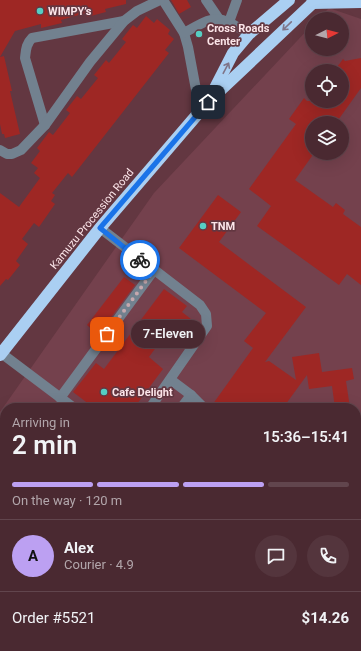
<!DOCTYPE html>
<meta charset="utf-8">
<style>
:root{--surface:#4a2931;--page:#54353d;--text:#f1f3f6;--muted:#b2a6ab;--line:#61454d;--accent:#bca0f2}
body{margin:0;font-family:Roboto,sans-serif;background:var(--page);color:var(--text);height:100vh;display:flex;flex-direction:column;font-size:15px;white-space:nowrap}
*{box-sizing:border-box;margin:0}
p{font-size:13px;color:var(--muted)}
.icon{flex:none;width:22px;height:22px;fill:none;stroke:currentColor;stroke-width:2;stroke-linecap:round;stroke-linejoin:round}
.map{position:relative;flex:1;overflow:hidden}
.details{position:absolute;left:0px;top:403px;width:361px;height:248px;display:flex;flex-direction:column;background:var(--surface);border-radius:16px 16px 0 0;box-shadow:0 4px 16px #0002,0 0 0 1px var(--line)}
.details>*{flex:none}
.needle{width:26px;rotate:84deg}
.controls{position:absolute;left:305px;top:12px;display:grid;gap:8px}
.controls a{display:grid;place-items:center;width:44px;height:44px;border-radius:50%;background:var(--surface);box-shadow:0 4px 16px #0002,0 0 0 1px var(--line);font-size:20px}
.pin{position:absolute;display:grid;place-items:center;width:34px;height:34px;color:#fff;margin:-17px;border-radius:8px;box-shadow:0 2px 6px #0006}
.courier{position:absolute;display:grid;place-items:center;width:40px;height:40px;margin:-20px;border:3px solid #1a73e8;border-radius:50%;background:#fff;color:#222;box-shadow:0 1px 5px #0007}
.bubble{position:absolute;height:28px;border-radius:14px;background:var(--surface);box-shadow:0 4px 16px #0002,0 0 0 1px var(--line);font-size:13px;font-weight:600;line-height:28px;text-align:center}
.summary em{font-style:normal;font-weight:600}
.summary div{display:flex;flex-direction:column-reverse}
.summary{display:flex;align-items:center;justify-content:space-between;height:68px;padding:0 12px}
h1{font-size:26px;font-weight:600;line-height:30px}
.bar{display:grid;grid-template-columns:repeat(4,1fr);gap:6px 4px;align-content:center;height:48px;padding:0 12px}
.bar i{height:5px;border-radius:3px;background:var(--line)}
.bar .on{background:var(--accent)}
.bar p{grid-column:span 4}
.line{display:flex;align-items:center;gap:10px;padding:0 12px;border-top:1px solid var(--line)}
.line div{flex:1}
.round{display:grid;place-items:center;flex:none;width:42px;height:42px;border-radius:21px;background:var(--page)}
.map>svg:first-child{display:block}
.built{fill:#74414d;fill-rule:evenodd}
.building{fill:#9e2724}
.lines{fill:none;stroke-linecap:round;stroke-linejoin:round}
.minor{stroke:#72818f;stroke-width:10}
.highway{stroke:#aacff2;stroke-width:12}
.oneway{stroke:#7f7488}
.done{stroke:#c6a8ae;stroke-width:4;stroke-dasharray:0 7.2}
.route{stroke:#1a73e8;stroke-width:5}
.poi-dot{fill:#56cec3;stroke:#633741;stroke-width:1.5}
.labels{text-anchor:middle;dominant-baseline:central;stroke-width:3.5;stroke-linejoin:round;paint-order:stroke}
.poi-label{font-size:11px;font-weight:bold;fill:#fce5e9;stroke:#633741;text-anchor:start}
.street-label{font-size:11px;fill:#fce5e9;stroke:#633741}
</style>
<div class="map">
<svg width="361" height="651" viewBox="0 0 361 651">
<rect width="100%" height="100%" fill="#633741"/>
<path class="built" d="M329,8L361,19V651H0V412L154,193L312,25V49H342V19H318ZM312,71H342V101H312ZM312,123H342V153H312ZM5,408H356V646H5Z"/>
<g class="building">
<polygon points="0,0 126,0 126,4 105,9 106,12 87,17 86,13 61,20 62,23 41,28 41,24 15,31 0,57"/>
<polygon points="171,0 187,0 191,7 179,14"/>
<polygon points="146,16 154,23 157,19 170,30 168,34 174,39 165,50 169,53 72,177 68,173 52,193 55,195 51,201 55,204 39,227 34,223 22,239 28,244 16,261 20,265 8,280 6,279 0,286 0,193 19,207 40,178 34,173 38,168 31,163 40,151 37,148 49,132 53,135 70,113 66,110 77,96 81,99 98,78 94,75 106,60 109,63 126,42 122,39 133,25 137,28"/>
<polygon points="4,56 12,91 10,91 20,134 5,138 4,134 2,134 0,124 0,57"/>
<polygon points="361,58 361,88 336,123 312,123 312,156 295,180 333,207 336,203 345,210 343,214 361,227 361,285 347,274 339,285 257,226 271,206 249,189 296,124 289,119 304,98 307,101 342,101 342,71 334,71 343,59 345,61"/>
<polygon points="218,195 241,212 219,242 306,307 265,362 269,361 296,380 292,357 319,353 322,372 352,368 354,379 346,381 350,408 335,408 332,386 309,389 307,375 283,408 210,408 253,348 244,341 266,313 179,248"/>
<polygon points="124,277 135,285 98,335 87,325"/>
<polygon points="164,289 187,306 182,312 191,319 185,327 176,320 149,357 163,369 134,408 94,408 73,392 96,363 104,369"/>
</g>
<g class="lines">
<g class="minor">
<polyline points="163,0 184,33 188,47 200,111"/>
<polyline points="206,0 219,19"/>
<polyline points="229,22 237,0"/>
<path d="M184,33C216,15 217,14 249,34"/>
<path d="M45,125L25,58C26,50 26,44 32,38L124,21"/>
<polyline points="0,150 7,154 12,154 21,150 45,125 90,62 124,21 137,11 160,0"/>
<polyline points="100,228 200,305 206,314 207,326 150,408"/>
<polyline points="1,353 74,408"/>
<polyline points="171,380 191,395 204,408"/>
<polyline points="60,398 154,270"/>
<polyline points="181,408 191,395"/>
<polyline points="0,462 5,454"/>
<polyline points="356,610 361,613"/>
</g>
<g class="highway">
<polyline points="312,3 361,2"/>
<polyline points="213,92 233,53 249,34 289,0"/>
<polyline points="0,355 100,228 208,102 316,0"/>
</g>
</g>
<defs><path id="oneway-shaft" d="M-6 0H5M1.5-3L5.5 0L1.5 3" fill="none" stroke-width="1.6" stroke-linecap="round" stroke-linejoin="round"/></defs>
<g class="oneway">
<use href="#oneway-shaft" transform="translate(287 26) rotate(136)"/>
<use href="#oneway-shaft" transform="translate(226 68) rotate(-62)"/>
</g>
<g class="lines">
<polyline class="done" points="107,334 154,270 140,260"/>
<polyline class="route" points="140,260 100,228 208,102"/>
</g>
<g class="poi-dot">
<circle cx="40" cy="11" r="4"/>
<circle cx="199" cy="34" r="4"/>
<circle cx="203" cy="226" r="4"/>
<circle cx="104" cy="392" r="4"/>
</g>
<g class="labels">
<g class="poi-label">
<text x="48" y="11">WIMPY’s</text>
<text x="207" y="28">Cross Roads<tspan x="207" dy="13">Center</tspan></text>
<text x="211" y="226">TNM</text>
<text x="112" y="392">Cafe Delight</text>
</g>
<g class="street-label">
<text transform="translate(92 219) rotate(-51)">Kamuzu Procession Road</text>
</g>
</g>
</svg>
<div class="controls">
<a><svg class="needle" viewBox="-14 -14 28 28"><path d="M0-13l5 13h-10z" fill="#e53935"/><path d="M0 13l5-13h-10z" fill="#b2a6ab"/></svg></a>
<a><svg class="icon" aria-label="locate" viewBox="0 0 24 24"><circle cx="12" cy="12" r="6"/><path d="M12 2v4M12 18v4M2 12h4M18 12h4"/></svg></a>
<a><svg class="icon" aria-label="layers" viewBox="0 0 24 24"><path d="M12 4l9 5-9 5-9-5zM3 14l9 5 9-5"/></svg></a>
</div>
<div class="pin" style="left:107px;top:334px;background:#ea580c"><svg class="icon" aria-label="bag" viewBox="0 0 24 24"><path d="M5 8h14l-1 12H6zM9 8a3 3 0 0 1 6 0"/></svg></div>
<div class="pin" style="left:208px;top:102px;background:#1f2937"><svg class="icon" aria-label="home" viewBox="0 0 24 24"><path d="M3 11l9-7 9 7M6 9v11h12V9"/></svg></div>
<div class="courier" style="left:140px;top:260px"><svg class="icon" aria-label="bike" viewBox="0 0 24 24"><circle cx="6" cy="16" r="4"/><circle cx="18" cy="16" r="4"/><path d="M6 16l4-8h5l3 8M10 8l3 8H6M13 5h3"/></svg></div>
<div class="bubble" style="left:131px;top:320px;width:74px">7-Eleven</div>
<section class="details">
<div class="summary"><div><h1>2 min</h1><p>Arriving in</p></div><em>15:36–15:41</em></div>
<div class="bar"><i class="on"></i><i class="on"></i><i class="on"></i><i></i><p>On the way · 120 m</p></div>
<div class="line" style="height:72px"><b class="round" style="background:var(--accent);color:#111">A</b><div><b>Alex</b><p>Courier · 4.9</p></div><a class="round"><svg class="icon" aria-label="chat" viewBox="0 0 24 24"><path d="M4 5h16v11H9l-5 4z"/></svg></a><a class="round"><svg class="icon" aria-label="phone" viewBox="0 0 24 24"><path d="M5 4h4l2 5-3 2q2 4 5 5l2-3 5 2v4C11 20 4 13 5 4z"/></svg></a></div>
<div class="line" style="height:52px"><div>Order #5521</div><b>$14.26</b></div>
</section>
</div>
